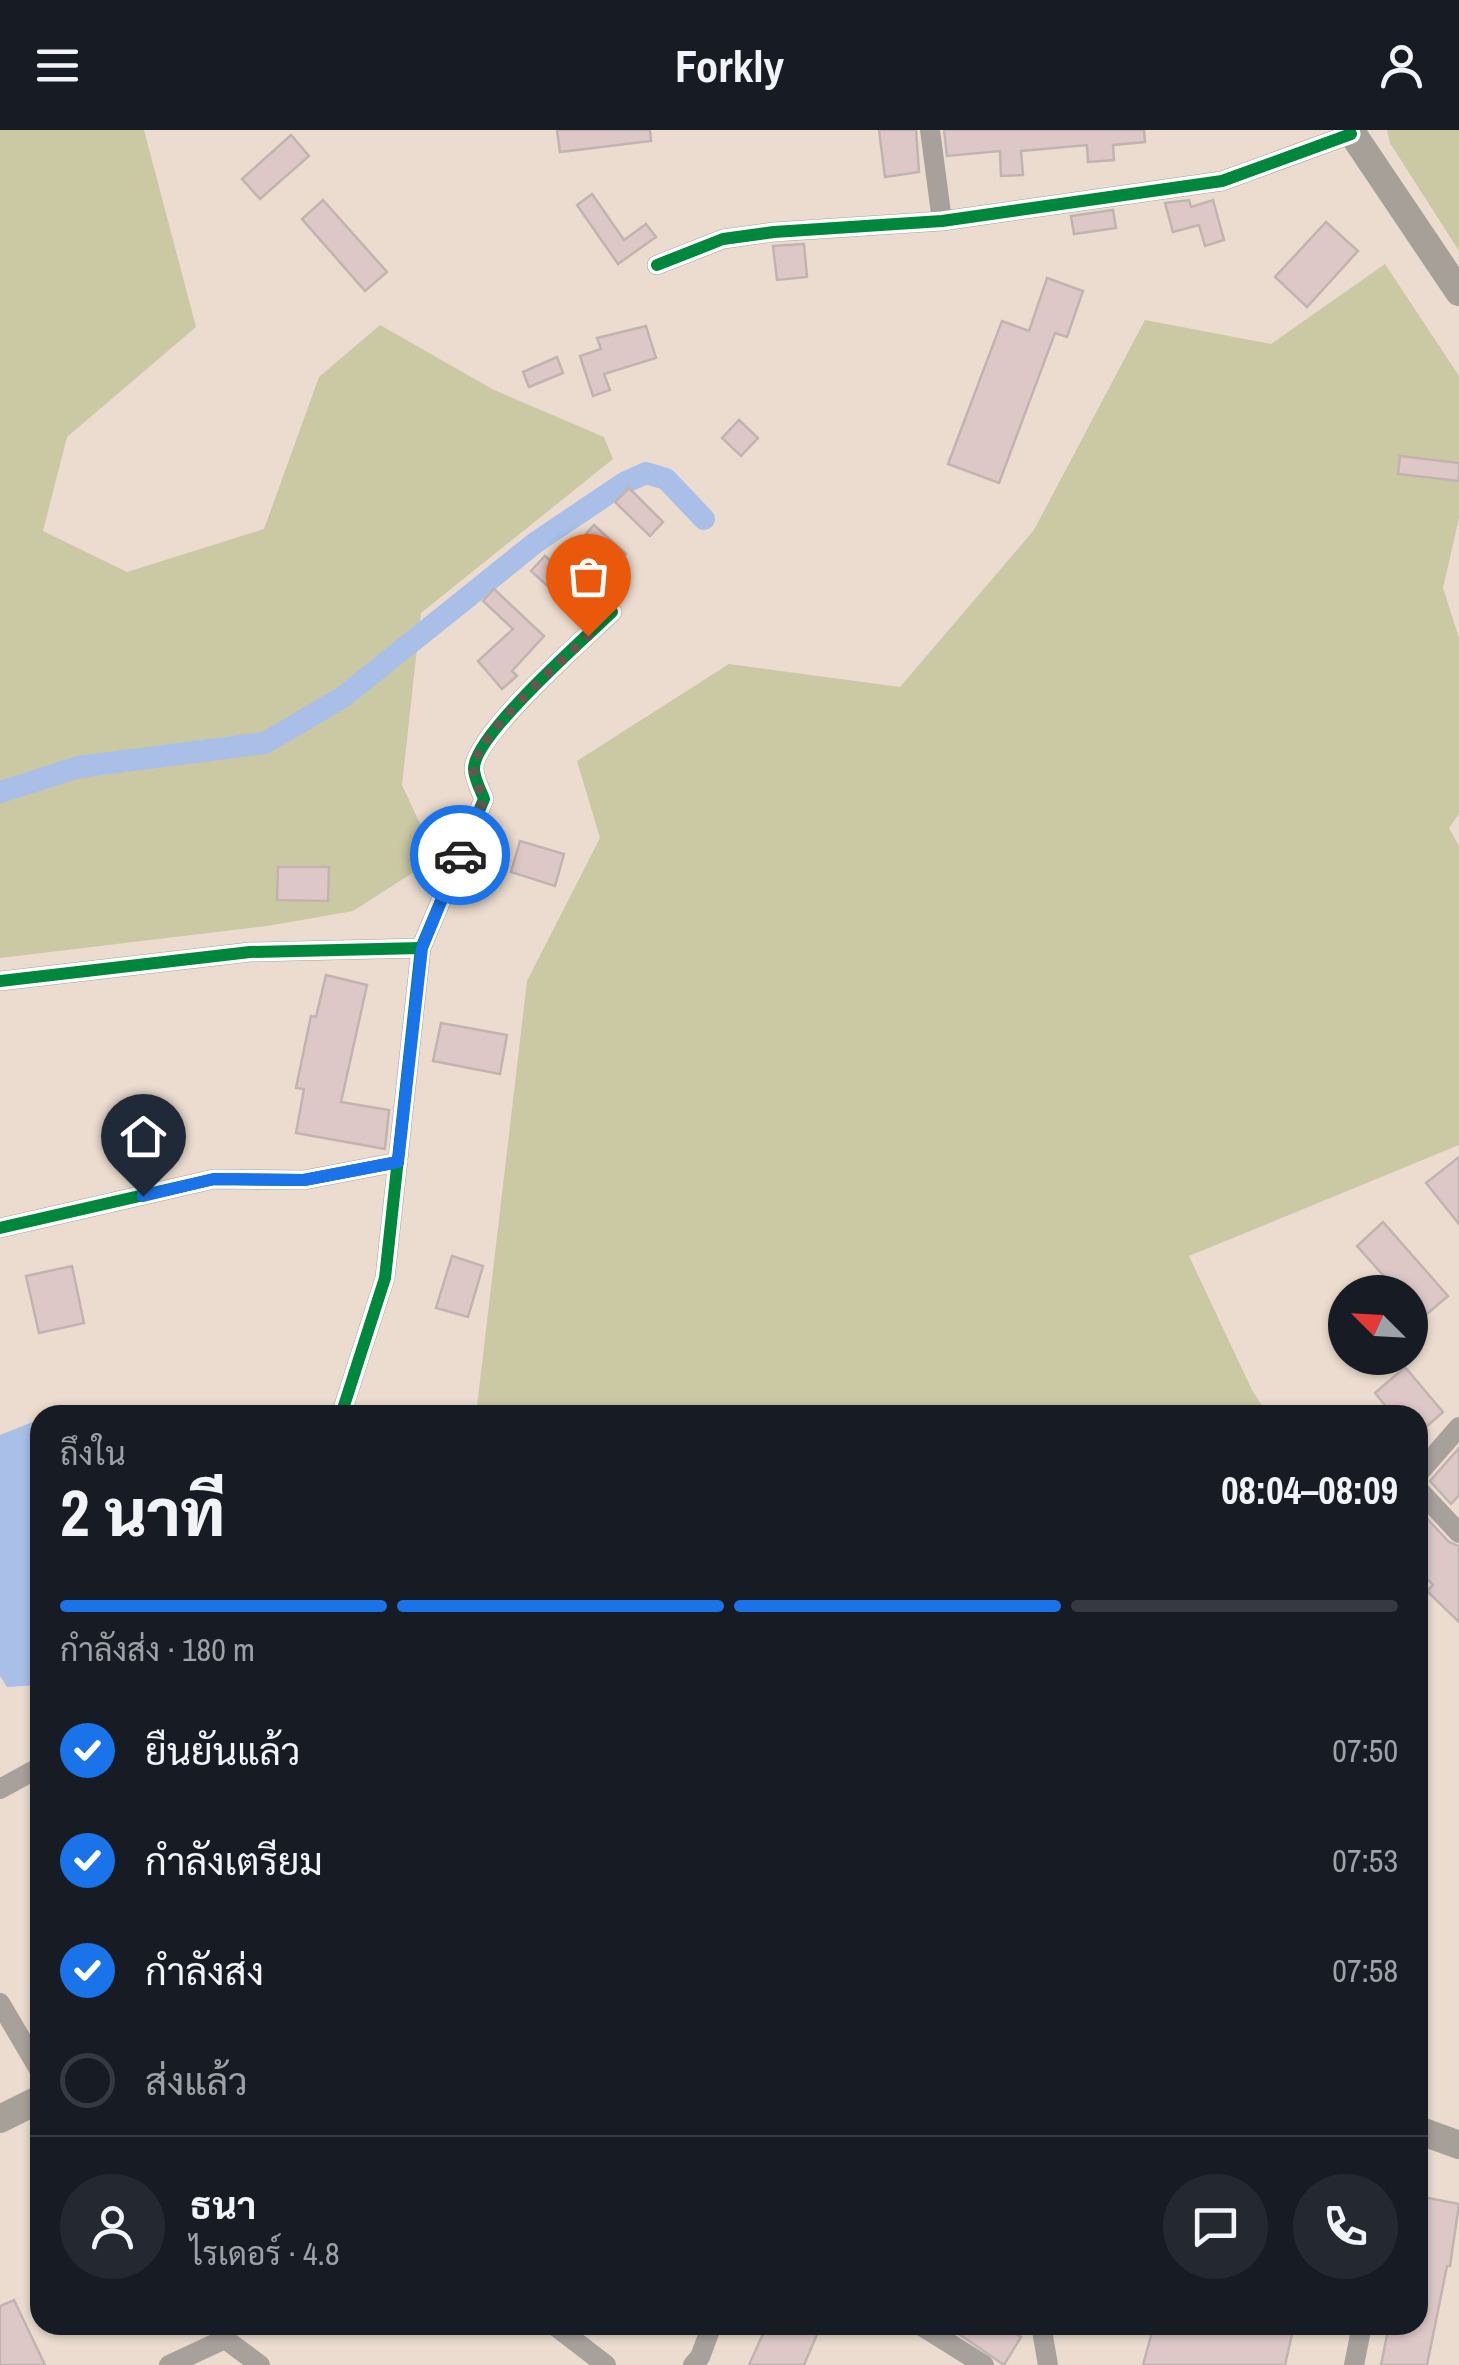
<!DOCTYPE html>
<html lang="th">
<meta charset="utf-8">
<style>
:root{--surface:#171b24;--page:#242831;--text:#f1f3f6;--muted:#9ea1a6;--line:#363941;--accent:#1a73e8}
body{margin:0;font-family:"Archivo Narrow",Sarabun,sans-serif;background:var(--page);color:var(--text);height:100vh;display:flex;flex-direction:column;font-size:38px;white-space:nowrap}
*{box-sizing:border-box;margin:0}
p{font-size:32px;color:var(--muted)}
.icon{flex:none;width:55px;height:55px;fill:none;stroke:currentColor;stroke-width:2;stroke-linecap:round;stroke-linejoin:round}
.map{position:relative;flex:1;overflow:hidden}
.sheet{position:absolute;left:30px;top:1275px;width:1398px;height:930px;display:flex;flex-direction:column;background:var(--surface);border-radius:30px;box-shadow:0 2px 8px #0004}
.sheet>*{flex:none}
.needle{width:65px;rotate:294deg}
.controls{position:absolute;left:1328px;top:1145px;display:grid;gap:20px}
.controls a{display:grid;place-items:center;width:100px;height:100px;border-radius:50%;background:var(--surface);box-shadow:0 2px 8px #0004;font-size:50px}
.pin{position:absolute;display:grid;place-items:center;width:85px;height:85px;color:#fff;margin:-102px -42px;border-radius:50% 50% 50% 0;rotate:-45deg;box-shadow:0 0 10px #0007}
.pin .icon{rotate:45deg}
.courier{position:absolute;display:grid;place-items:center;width:100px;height:100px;margin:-50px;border:8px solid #1a73e8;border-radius:50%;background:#fff;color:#222;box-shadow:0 2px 12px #0007}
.overview em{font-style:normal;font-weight:800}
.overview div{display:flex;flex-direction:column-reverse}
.overview{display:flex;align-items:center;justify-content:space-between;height:170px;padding:0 30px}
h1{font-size:65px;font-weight:800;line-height:75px}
.bar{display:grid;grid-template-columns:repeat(4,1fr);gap:15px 10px;align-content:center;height:120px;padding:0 30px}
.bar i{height:12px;border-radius:8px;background:var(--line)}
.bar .selected{background:var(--accent)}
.bar p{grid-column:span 4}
.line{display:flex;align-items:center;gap:25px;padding:0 30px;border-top:2px solid var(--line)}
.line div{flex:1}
.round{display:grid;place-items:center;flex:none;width:105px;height:105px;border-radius:52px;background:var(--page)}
ol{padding:0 30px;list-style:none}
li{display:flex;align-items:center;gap:30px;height:110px}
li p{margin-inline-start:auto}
li .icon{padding:10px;border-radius:50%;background:var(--accent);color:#fff;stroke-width:4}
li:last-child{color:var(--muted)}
li i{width:55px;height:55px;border:5px solid var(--line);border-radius:50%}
header{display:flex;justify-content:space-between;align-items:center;height:130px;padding:0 30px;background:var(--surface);font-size:45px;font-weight:800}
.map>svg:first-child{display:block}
.green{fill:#cbc8a4}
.water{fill:#a9bfe7}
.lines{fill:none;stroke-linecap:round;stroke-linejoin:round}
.canal{stroke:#a9bfe7;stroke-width:22}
.building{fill:#dec8c7;stroke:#c1b4b0;stroke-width:2.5}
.street{stroke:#a7a09b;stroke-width:20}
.secondary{stroke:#a7a099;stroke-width:28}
.cycleway-casing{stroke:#fff;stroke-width:19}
.cycleway{stroke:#00873e;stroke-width:12}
.done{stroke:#65594f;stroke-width:10;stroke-dasharray:0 18}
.route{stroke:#1a73e8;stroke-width:12}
</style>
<header><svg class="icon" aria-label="menu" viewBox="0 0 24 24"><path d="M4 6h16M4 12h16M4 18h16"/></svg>Forkly<svg class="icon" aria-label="person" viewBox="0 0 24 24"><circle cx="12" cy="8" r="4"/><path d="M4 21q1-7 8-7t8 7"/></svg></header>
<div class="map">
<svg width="1459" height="2235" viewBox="0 0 1459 2235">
<rect width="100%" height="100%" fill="#ebdccf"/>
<g class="green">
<polygon points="0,0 144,0 196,197 67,307 43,401 127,442 264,399 319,247 380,195 494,260 604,307 613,329 421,483 402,655 436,728 353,781 267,796 0,828"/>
<polygon points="1387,0 1459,0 1459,121 1390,13"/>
<polygon points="1385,134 1459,246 1459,388 1443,458 1459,508 1459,684 1449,698 1459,716 1459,1015 1189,1126 1252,1260 1268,1285 476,1285 527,851 600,708 577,631 729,534 900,557 1034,400 1145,190 1271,214"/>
</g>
<polygon class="water" points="40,1289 40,1555 7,1557 0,1546 0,1305"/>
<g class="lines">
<polyline class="canal" points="0,662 79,637 265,613 343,567 535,413 624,353 646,343 666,349 704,389"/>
</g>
<g class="building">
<polygon points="557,0 650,0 651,11 560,22"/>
<polygon points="879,0 916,0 919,42 885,47"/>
<polygon points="944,0 1144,0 1145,12 1113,15 1114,30 1088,32 1087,15 1021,21 1023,45 1001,46 1000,21 947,26"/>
<polygon points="291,5 309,26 260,69 242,49"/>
<polygon points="592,64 624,110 646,94 656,107 618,134 577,75"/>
<polygon points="323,70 387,142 365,161 302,89"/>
<polygon points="1189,70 1191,77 1213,70 1224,110 1205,116 1199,95 1173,102 1165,73"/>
<polygon points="1113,80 1116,98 1074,104 1071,86"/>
<polygon points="1326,92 1358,121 1307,177 1275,147"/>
<polygon points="804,114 807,147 777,150 773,116"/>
<polygon points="1047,148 1083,161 1067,207 1055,203 999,353 948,334 1002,191 1029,201"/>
<polygon points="646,196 656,228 604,244 610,260 593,266 580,226 601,219 597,208"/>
<polygon points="557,227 563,243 529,257 523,242"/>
<polygon points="739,290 758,308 741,326 722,308"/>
<polygon points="1400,326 1459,333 1459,351 1398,344"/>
<polygon points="629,358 663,392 650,406 615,372"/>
<polygon points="594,395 626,424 611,440 579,412"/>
<polygon points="545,426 588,464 574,480 531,441"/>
<polygon points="494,459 544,506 512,541 517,546 502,559 478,531 513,499 483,471"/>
<polygon points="520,711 564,724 555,756 511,742"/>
<polygon points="278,737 329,737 328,771 277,770"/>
<polygon points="326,845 367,855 341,972 389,980 385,1019 296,1003 304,959 296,958 311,886 316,887"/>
<polygon points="441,893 507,905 500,944 433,931"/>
<polygon points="1459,1027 1459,1094 1426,1053"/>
<polygon points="1383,1092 1448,1166 1421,1189 1410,1176 1410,1162 1398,1162 1357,1116"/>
<polygon points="452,1126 483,1136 468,1187 436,1178"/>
<polygon points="72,1136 84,1193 39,1203 26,1146"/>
<polygon points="1405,1237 1443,1282 1418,1304 1418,1285 1393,1285 1375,1263"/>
<polygon points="1459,1318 1459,1365 1451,1374 1430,1351"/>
<polygon points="1418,1379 1449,1412 1459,1416 1459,1492 1427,1461 1433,1455 1418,1439"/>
<polygon points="1418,2066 1459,2074 1450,2136 1447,2136 1427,2235 1381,2235 1389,2195 1418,2195"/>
<polygon points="14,2170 45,2235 0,2235 0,2176"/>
<polygon points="767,2195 821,2195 804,2235 749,2235"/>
<polygon points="946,2195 1001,2195 1021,2207 1004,2235"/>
<polygon points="1154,2195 1294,2195 1285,2235 1143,2235"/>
</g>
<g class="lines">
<g class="street">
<polyline points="930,0 942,91"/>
<polyline points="657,135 723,109 774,102 942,91 1222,51 1351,4"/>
<polyline points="0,851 250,822 421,818"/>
<polyline points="0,1098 214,1049 304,1050 398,1032"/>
<path d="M341,1285L385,1148L421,818L484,669C481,661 474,648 474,639C473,606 585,508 612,482"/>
<polyline points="1418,1344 1459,1297"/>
<polyline points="1418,1359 1459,1403"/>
<polyline points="0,1659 40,1637"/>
<polyline points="0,1873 40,1941"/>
<polyline points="220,2195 225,2209 260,2235"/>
<polyline points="554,2195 606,2235"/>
<polyline points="920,2195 984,2235"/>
<polyline points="1041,2195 1048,2235"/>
<polyline points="169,2235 225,2209"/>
<polyline points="693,2235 700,2227 712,2195"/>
<polyline points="1354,2235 1362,2195"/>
</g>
<g class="secondary">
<polyline points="1350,0 1459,162"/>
<polyline points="0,1989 40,1969"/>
<polyline points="1418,2000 1459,2015"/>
</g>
<g class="cycleway-casing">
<g id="cycleway">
<polyline points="657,135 723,109 774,102 942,91 1222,51 1351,4"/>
<polyline points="0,851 250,822 421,818"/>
<polyline points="0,1098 214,1049 304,1050 398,1032"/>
<path d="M341,1285L385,1148L421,818L484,669C481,661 474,648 474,639C473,606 585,508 612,482"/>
</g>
</g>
<use href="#cycleway" class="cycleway"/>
</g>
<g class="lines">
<path class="done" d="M460,725L484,669C481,661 473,648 474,639C474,607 563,530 588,506"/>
<polyline class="route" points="143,1066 214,1049 304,1050 398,1032 422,818 460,725"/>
</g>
</svg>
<div class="controls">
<a><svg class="needle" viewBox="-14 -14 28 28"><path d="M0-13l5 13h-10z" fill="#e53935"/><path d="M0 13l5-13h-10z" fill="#9ea1a6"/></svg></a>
</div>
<div class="pin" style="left:588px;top:506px;background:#ea580c"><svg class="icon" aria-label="bag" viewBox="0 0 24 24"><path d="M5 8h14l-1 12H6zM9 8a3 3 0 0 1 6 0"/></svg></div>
<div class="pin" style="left:143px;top:1066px;background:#1f2937"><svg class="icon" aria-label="home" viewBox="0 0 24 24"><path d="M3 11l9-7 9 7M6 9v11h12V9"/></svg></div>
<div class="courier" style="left:460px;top:725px"><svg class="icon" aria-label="car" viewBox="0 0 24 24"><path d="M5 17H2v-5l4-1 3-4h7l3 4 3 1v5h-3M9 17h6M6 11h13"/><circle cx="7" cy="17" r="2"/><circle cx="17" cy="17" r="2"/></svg></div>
<section class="sheet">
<div class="overview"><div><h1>2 นาที</h1><p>ถึงใน</p></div><em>08:04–08:09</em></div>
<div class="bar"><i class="selected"></i><i class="selected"></i><i class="selected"></i><i></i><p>กำลังส่ง · 180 m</p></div>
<ol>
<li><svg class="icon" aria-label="check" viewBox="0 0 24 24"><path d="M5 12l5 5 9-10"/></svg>ยืนยันแล้ว<p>07:50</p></li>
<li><svg class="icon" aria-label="check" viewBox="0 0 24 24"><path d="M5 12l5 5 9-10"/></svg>กำลังเตรียม<p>07:53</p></li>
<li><svg class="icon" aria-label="check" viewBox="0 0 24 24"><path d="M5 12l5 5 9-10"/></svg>กำลังส่ง<p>07:58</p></li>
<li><i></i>ส่งแล้ว</li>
</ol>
<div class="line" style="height:180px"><a class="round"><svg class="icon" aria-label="person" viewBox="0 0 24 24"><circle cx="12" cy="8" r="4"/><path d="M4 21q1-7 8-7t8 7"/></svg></a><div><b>ธนา</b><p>ไรเดอร์ · 4.8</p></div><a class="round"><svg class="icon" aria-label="chat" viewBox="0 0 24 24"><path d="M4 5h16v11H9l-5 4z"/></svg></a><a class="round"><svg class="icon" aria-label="phone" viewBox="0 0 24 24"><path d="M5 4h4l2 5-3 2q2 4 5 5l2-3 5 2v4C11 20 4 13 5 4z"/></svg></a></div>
</section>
</div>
